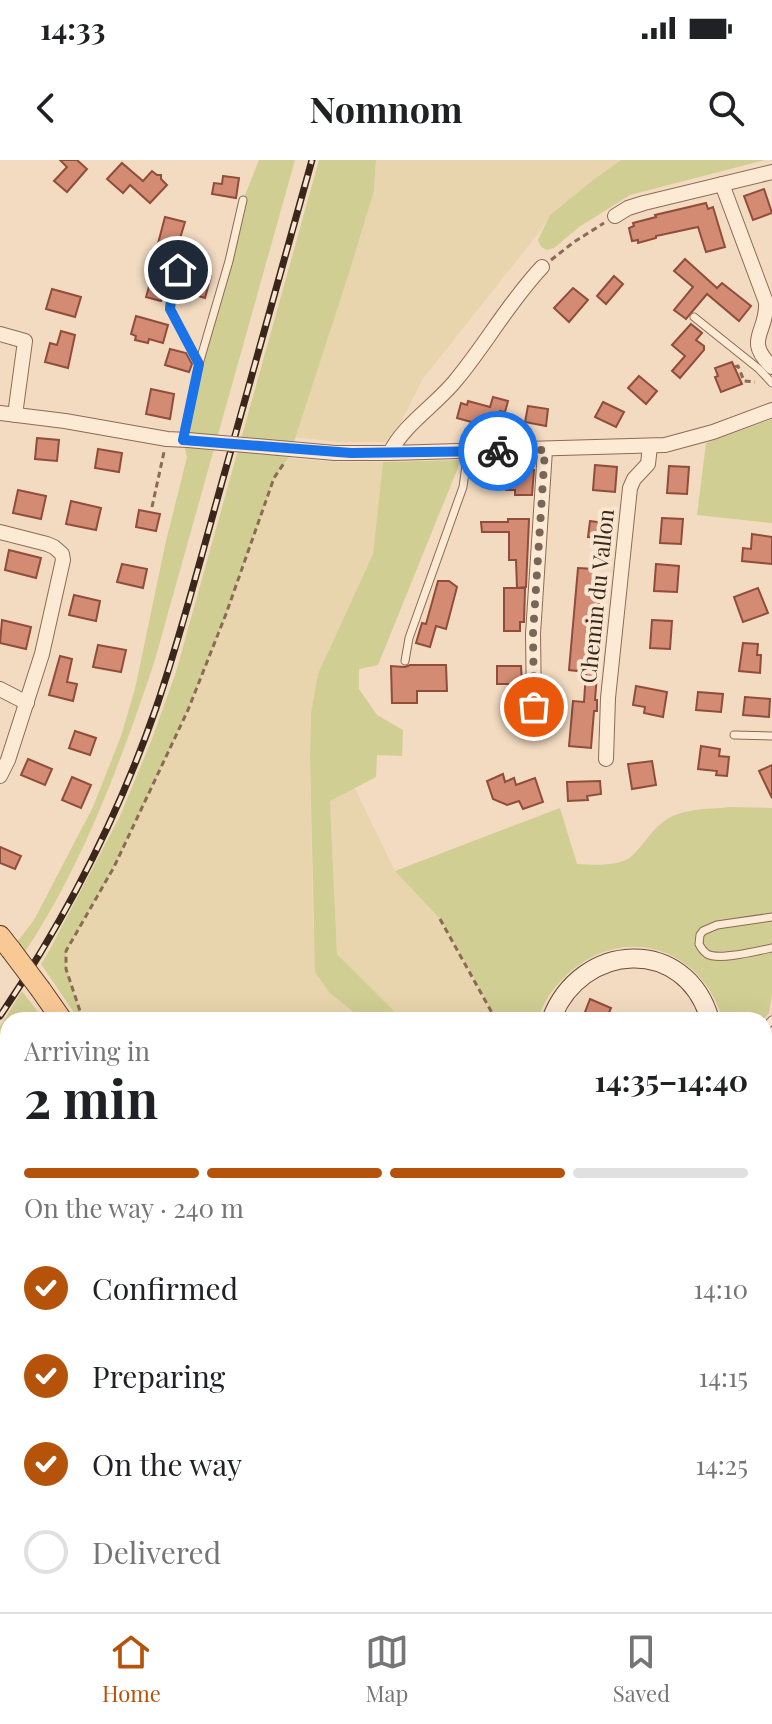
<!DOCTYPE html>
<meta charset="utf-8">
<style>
:root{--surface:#fff;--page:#f6f6f6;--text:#202124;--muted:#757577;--line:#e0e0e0;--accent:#b45309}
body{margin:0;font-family:"Playfair Display",serif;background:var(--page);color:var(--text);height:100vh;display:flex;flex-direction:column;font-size:30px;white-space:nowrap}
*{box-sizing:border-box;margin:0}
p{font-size:26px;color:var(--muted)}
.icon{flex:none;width:44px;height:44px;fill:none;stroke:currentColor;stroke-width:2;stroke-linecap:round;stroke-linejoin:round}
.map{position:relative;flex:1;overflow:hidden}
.side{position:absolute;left:0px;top:852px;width:772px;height:600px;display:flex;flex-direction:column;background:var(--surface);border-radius:24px 24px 0 0;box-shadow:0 8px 32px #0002}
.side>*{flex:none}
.pin{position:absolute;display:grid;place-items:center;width:68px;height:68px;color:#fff;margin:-34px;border:4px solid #fff;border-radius:50%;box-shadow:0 2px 8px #0007}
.courier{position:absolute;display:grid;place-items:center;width:80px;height:80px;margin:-40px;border:6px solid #1a73e8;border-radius:50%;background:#fff;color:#222;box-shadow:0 2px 10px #0007}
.overview em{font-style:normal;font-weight:700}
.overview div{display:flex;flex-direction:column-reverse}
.overview{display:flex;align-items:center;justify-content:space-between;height:136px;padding:0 24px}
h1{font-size:52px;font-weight:700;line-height:60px}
.bar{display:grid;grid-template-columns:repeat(4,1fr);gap:12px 8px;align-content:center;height:96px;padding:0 24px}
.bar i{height:10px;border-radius:6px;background:var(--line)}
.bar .active{background:var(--accent)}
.bar p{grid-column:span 4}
ol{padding:0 24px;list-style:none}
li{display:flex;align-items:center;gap:24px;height:88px}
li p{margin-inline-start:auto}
li .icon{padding:8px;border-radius:50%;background:var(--accent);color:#fff;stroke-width:4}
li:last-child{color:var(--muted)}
li i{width:44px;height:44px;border:4px solid var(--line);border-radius:50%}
.status{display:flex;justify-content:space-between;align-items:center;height:56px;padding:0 40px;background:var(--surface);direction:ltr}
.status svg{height:22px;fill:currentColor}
header{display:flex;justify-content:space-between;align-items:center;height:104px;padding:0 24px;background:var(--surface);font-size:36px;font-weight:700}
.dock{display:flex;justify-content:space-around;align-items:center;height:112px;border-top:2px solid var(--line);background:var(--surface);font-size:22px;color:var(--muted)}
.dock a{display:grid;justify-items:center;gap:4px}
.dock .active{color:var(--accent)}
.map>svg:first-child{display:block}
.farmland{fill:#e8d5ad}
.green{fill:#d1ce94}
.building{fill:#d48b73;stroke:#8f4d3a;stroke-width:2}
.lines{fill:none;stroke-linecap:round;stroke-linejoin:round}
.service-casing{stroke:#8d6a56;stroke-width:9}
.minor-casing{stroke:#8d6a56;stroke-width:16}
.secondary-casing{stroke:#6f4b3a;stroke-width:20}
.primary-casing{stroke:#5a392b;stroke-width:22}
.path{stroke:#8d6a56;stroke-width:3;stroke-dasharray:6 4;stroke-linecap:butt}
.service{stroke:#fcead5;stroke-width:7}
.minor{stroke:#fcead5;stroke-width:14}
.secondary{stroke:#fcead5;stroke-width:18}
.primary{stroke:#f9c995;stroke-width:20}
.rail-casing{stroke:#3b261c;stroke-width:7}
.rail{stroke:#f9e6d1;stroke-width:4;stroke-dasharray:12;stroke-linecap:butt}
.minor-bridge-casing{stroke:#8d6a56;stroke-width:16;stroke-linecap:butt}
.primary-bridge-casing{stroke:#5a392b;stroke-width:22;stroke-linecap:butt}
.minor-bridge{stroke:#fcead5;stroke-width:14}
.primary-bridge{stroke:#f9c995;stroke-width:20}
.done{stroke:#7b6556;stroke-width:8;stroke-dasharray:0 14.4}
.route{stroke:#1a73e8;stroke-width:10}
.labels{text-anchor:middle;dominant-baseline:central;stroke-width:8;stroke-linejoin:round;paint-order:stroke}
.street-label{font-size:22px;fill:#3b261c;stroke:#f9e6d1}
</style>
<div class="status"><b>14:33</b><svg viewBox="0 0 49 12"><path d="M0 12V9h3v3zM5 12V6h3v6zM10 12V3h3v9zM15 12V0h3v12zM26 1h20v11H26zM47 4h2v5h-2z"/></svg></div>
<header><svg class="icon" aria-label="back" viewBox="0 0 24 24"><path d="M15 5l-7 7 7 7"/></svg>Nomnom<svg class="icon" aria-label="search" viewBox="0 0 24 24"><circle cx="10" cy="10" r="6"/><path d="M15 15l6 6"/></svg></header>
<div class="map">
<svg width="772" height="1452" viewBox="0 0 772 1452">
<rect width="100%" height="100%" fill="#f2dbc1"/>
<g class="farmland">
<polygon points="376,0 621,0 593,20 550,55 541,70 422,220 391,282 339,282 294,277 350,110 374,31"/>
<polygon points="289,297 297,299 336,302 383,302 373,394 318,514 311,554 310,599 313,764 329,832 363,860 83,860 66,809 66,791 114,707 188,550 226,454 274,318"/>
<polygon points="354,627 395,711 441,760 455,783 497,860 403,860 337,794 330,640"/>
</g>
<g class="green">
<path d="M259,0H295L154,503C119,607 81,710 19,801L11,790L34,760L93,647L121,576L135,529L166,381L187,297L183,280L243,40Z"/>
<polygon points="319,0 376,0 374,31 350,110 289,297 274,318 226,454 188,550 114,707 66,791 66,809 83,860 79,860 41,804 49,791 120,656 152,579 176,512"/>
<polygon points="621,0 765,0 630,35 579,67 554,88 547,90 541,87 538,80 550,55 593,20"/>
<polygon points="772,259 772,363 697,355 706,283"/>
<polygon points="461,300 378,505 359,509 359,529 377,555 403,570 402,596 377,595 376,617 330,641 337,794 403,860 363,860 329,832 315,812 310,599 311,553 318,514 373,394 383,302"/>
<path d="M732,647L772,648V834L769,853L763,860H723C700,782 614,761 559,823C549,834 542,845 538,860H497L455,783L441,760L395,711L560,648L577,704C593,705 621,707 633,695C645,683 653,667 669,658C687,648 711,649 732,647Z"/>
<polygon points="22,831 44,860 8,860 8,984 2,983 0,980 0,867"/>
<polygon points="1,1341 8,1343 8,1416 5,1416 3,1421 8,1423 8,1444 11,1444 9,1452 0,1452"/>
</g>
<g class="building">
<polygon points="60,0 77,0 87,9 67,32 54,21 67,7"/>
<polygon points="122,3 143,21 152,11 157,15 161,15 161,19 167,25 150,43 130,25 123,33 107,19"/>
<polygon points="223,16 239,18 236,38 212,34 214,23 222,24"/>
<polygon points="764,29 772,53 753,60 744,36"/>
<polygon points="706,43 708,49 713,47 725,87 706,92 698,67 656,76 656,78 638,83 638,80 632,81 629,68 634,66 633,63 656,57 655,55"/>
<polygon points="165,57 185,62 161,141 146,137 156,103 149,101 152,90 156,91"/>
<polygon points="685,99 717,128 722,123 751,146 739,161 707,134 686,159 674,150 693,127 674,111"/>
<polygon points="184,108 211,116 205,138 179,130"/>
<polygon points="614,116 623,124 606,144 597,136"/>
<polygon points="573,128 588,140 569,162 554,148"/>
<polygon points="52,129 81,137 75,157 46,149"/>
<polygon points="136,156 168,165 163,183 149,179 148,183 135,180 136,176 131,174"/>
<polygon points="691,164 702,173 696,180 704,186 704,190 680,218 672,211 685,196 672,185"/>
<polygon points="61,171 75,175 68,208 45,202 50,183 57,185"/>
<polygon points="170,189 186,193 192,204 189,212 165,205"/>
<polygon points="732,202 742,224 721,232 715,217 718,216 715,208"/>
<polygon points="639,216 657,231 646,244 628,228"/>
<polygon points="151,229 174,234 170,259 146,254"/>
<polygon points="493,237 508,241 505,252 500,251 496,265 483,261 482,265 457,258 461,243 467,245 468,241 490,247"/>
<polygon points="603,242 624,252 616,267 595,257"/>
<polygon points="528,246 548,249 546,266 525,262"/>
<polygon points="37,278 59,280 57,301 35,299"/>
<polygon points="98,289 122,293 119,312 95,308"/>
<polygon points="595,305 617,307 615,332 593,330"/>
<polygon points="669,306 689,307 687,334 667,333"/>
<polygon points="534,310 532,335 515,335 515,330 506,330 505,311"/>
<polygon points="18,330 46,336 41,359 13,353"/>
<polygon points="71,341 101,348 96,370 66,364"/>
<polygon points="139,350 160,354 156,371 136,367"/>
<polygon points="662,358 683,359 681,384 660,383"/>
<polygon points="508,359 529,359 526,427 517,428 516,400 509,400 509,372 482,372 481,362 508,362"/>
<polygon points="590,361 605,363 603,378 588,377"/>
<polygon points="752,374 772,377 772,404 742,401 743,388 751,389"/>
<polygon points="9,390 41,398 36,418 5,410"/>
<polygon points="122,404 147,409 143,428 117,422"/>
<polygon points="656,404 679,406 677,432 654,431"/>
<polygon points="578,408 594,409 593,417 601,418 595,488 599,489 595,540 597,540 597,551 594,551 591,588 569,586 573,541 584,542 586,512 569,510"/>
<polygon points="438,421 449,421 457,427 446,469 436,466 430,487 416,483 422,463 426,464"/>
<polygon points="504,428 525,428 524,462 520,462 520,471 504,471"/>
<polygon points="758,428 768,453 743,462 734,437"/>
<polygon points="74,435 100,441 96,461 69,455"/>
<polygon points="2,460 31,467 26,489 0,483"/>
<polygon points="652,460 672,461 670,489 650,488"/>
<polygon points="743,483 758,484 757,495 761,495 760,513 739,511"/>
<polygon points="98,485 126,490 121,512 93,507"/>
<polygon points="60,496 72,499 67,522 77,524 73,541 49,535"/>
<polygon points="410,505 446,505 447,531 417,531 417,543 392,543 391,506 405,507"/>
<polygon points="497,506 521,506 522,524 497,524"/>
<polygon points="636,526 667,532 663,557 644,553 645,547 633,545"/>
<polygon points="698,532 723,534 721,552 696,550"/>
<polygon points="745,537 770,539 769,557 743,555"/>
<polygon points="75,571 96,578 90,595 69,588"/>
<polygon points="701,586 720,589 719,596 729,597 727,616 716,615 717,611 698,609"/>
<polygon points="28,599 52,609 45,625 21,615"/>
<polygon points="652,601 656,625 632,629 628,604"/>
<polygon points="772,605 772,638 759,611"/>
<polygon points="503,614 505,622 514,618 516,625 535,618 543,642 523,649 519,641 507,645 493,639 487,621"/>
<polygon points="72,617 91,625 81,648 62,640"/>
<polygon points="600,621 601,634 587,636 588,640 568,641 567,622"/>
<polygon points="0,687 21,696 15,709 0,703"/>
<polygon points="590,839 611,848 606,860 582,860"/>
</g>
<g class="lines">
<g class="service-casing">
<g id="service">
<polyline points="182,90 173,122 170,149 199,204 183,280"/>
<polyline points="694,157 759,209 772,223"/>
<polyline points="199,204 229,101 243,40"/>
<polyline points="405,501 409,478 463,327 468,291"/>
<polyline points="734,575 772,576"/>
<path d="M772,757L717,765L703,771L700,775L699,784C701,788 703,791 707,794C719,801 757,791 772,788"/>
<polyline points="764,868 772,860"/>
<polyline points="0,985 7,993"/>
<polyline points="0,1013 8,1008"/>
<polyline points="0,1199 8,1168"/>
<polyline points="764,1210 772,1199"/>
<polyline points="0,1227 8,1229"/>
<polyline points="764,1246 772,1255"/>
<polyline points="772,1300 766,1313 772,1349"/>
<polyline points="764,1444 772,1442"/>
<polyline points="730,1450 762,1444"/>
<polyline points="584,1452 595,1444"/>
</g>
</g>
<g class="minor-casing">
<g id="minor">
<path d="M722,24L766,142C768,173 743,179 772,207"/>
<polyline points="615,56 628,48 644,43 772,12"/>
<polyline points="0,174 25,181 15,255"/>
<polyline points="0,253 65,261 167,279 188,280"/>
<polyline points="279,288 335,293 390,293 665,285 713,272 772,250"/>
<path d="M390,293C403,265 436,245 456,220C486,184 509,142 542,107"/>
<polyline points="0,372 47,384 54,387 62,394 63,400 42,494 8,600 0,616"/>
<polyline points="0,529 27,543"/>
<polyline points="534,547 533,474 545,290"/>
<polyline points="606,599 608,538 630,328 634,319 648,304 650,286"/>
<polyline points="728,1444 732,1452"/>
<polyline points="61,1452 64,1444"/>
<polyline points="211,1452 214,1444"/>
<polyline points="382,1452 388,1444"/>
</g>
</g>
<g class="secondary-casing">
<g id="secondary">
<path d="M551,860C580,781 686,775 710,860"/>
<polyline points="764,1139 772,1151"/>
</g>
</g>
<g class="primary-casing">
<g id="primary">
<polyline points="0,776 11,790"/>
<polyline points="41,830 62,860"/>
<polyline points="0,1302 8,1272"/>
</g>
</g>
<g class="path">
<polyline points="551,100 574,82 604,63"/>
<polyline points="735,207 738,206 744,221 755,222"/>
<polyline points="476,275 483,268 485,262"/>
<polyline points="152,347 164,292"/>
<polyline points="440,759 496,860"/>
<polyline points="83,860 66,809 66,791 114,707 188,550 226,454 274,318 284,303"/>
<polyline points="4,1161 8,1146"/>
</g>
<use href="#service" class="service"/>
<use href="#minor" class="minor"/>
<use href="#secondary" class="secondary"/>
<use href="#primary" class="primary"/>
<g class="rail-casing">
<path id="rail" d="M0,856C65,760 118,657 156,548C182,472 202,393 224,315C253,210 283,105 312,0"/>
</g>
<use href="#rail" class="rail"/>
<g class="minor-bridge-casing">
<polyline id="minor-bridge" points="188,280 279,288"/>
</g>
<g class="primary-bridge-casing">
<polyline id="primary-bridge" points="11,790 41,830"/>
</g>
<use href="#minor-bridge" class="minor-bridge"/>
<use href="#primary-bridge" class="primary-bridge"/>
</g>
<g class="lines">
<polyline class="done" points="498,291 545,290 533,474 534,547"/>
<polyline class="route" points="178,110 173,122 170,149 199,204 183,280 351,293 498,291"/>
</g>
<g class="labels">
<g class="street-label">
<text transform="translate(596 436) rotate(-84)">Chemin du Vallon</text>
</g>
</g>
</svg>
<div class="pin" style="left:534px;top:547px;background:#ea580c"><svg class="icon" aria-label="bag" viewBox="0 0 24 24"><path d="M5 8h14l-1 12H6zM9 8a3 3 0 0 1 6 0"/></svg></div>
<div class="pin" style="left:178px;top:110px;background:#1f2937"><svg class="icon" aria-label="home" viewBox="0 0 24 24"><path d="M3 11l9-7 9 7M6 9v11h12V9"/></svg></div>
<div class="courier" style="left:498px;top:291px"><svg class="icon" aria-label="bike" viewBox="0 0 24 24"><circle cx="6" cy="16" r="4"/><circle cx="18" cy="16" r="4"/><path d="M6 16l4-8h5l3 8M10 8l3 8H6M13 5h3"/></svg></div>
<section class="side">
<div class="overview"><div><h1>2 min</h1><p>Arriving in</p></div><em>14:35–14:40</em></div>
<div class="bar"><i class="active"></i><i class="active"></i><i class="active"></i><i></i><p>On the way · 240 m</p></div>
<ol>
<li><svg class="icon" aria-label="check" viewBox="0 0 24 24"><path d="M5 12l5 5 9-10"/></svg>Confirmed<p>14:10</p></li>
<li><svg class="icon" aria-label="check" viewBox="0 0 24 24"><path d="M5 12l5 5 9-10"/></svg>Preparing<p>14:15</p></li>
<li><svg class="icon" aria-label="check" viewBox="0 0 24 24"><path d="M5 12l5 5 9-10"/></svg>On the way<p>14:25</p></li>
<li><i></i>Delivered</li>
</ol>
</section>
</div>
<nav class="dock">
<a class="active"><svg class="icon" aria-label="home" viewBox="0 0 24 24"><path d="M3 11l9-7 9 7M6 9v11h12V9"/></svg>Home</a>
<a><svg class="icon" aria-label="map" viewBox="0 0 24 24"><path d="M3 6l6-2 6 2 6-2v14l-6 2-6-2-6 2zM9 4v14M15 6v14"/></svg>Map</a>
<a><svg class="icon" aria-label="saved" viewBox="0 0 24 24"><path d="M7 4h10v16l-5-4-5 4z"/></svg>Saved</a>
</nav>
